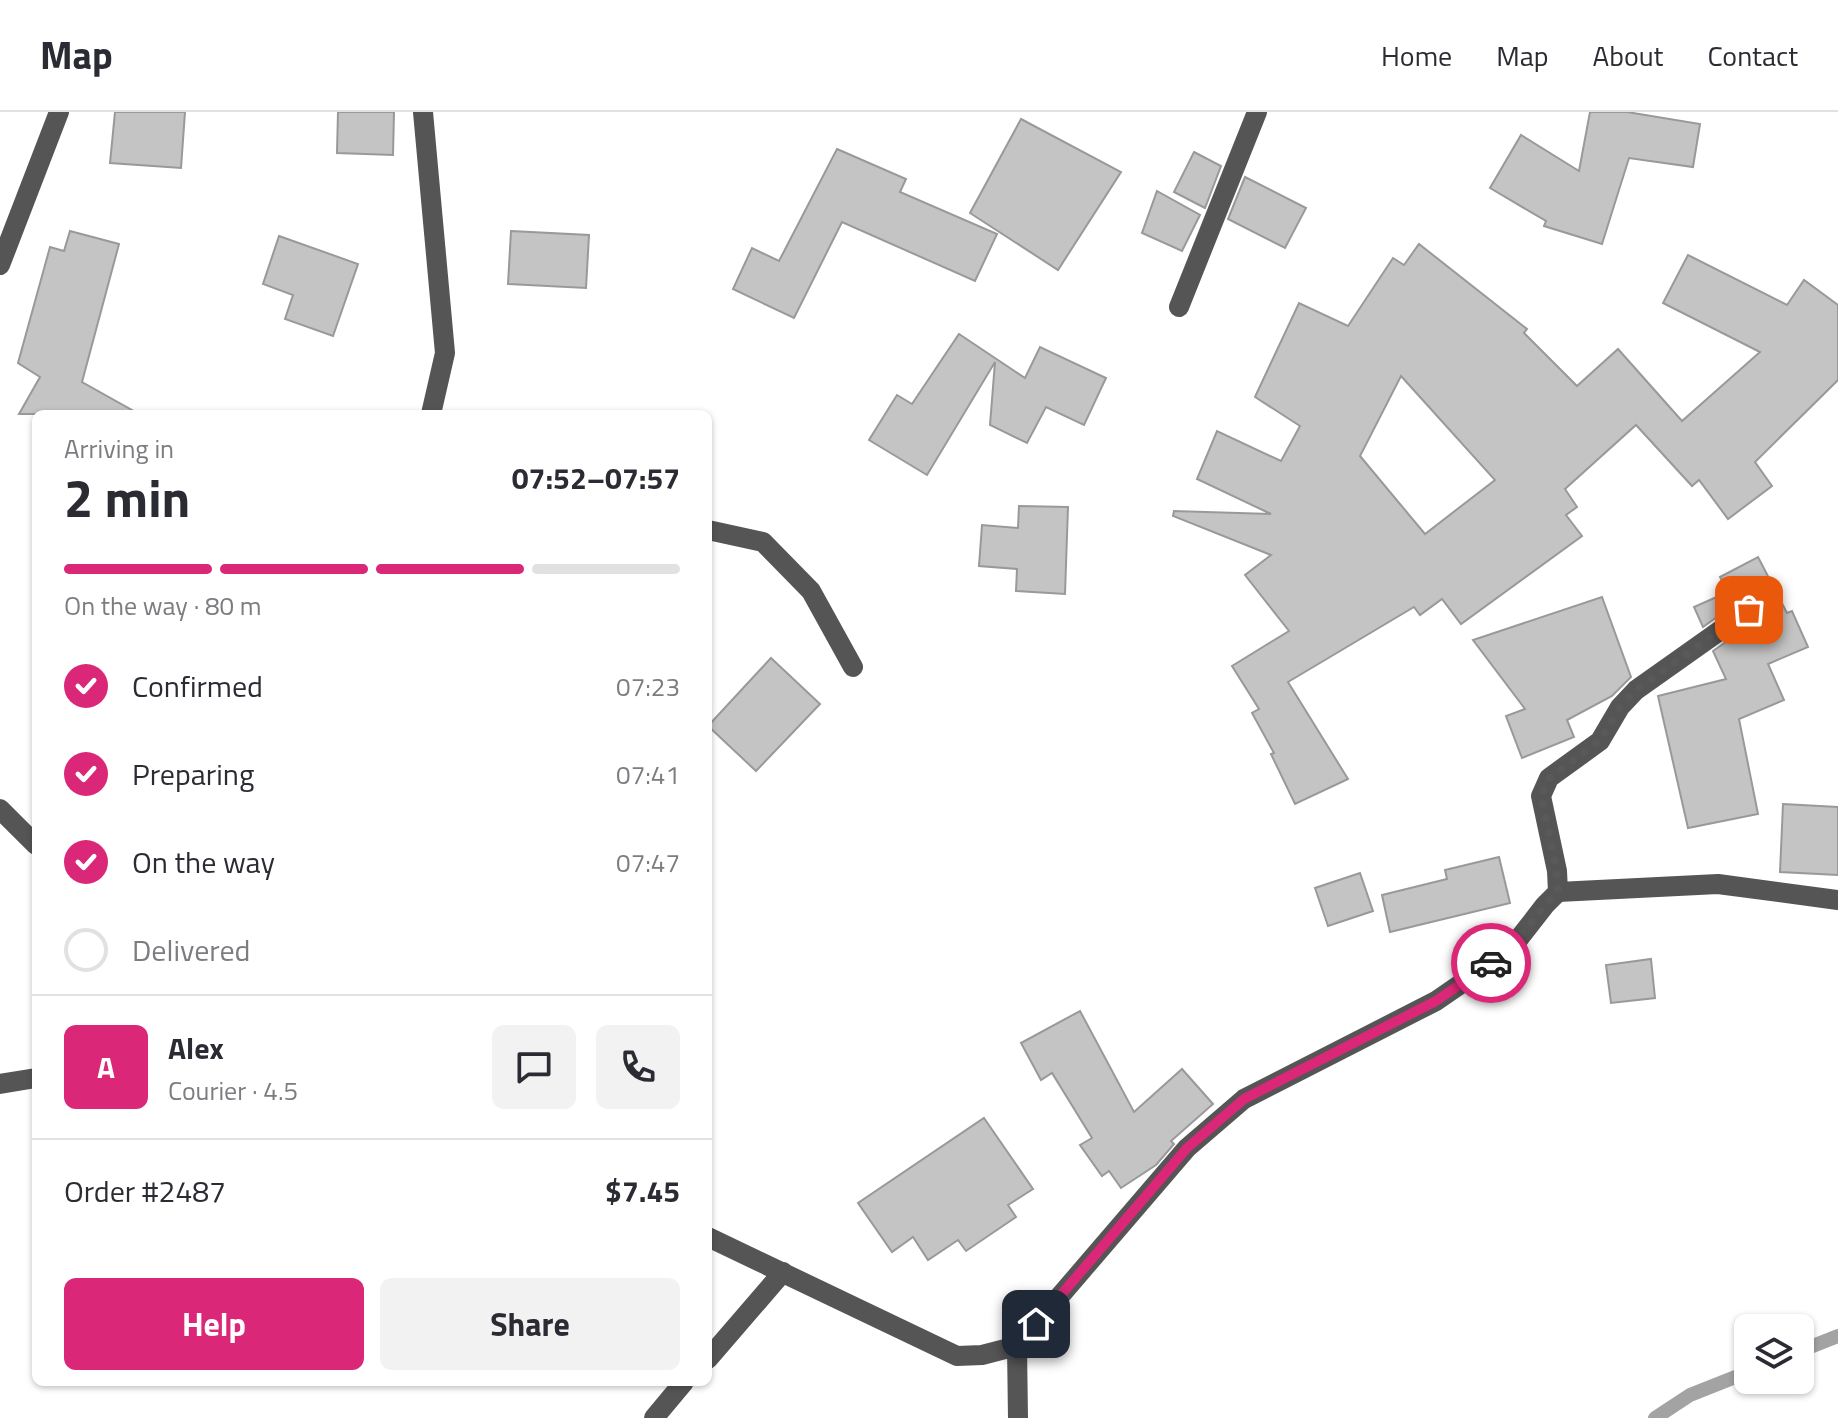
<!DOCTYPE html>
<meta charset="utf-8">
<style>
:root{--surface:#fff;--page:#f2f2f3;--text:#2b2b33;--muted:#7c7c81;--line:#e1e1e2;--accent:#db2777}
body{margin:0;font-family:"Titillium Web",sans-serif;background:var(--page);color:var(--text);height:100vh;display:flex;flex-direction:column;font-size:30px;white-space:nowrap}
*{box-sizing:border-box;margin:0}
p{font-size:26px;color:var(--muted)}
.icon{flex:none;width:44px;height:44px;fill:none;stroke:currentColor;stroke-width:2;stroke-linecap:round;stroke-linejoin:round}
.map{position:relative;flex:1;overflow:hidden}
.drawer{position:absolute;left:32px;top:298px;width:680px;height:976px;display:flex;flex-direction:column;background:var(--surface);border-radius:12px;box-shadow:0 2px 6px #0004}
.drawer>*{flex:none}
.controls{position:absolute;left:1734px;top:1202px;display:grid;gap:16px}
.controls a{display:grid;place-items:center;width:80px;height:80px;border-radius:12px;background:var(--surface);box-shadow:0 2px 6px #0004;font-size:40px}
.pin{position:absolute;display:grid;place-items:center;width:68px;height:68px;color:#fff;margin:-34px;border-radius:16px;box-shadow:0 4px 12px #0006}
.courier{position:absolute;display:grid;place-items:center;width:80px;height:80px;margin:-40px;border:6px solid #db2777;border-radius:50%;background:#fff;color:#222;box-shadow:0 2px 10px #0007}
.overview em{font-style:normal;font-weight:700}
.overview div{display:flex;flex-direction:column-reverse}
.overview{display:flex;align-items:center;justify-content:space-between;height:136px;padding:0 32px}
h1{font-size:52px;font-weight:700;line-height:60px}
.bar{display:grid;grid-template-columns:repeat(4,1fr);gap:12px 8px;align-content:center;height:96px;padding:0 32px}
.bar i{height:10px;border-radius:6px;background:var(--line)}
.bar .on{background:var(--accent)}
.bar p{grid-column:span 4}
.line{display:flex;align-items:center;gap:20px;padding:0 32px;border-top:2px solid var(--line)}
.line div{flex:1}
.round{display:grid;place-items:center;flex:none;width:84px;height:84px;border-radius:12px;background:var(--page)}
ol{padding:0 32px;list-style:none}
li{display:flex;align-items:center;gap:24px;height:88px}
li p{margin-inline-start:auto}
li .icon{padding:8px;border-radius:50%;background:var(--accent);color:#fff;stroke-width:4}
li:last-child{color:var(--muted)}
li i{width:44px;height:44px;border:4px solid var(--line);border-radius:50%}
.cta{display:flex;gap:16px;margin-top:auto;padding:16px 32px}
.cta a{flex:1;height:92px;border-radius:12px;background:var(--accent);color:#fff;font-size:32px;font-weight:700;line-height:92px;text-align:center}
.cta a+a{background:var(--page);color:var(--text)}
header{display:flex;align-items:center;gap:48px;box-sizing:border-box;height:112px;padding:0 40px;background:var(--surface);border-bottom:2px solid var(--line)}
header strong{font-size:38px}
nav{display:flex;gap:44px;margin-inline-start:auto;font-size:28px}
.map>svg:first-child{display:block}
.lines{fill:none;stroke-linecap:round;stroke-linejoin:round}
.stream{stroke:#a3a3a3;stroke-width:14}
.building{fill:#c4c4c4;stroke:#999;stroke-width:2;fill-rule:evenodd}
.minor{stroke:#555;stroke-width:20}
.done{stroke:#595959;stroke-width:8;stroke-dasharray:0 14.4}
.route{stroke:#db2777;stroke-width:10}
</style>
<header>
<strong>Map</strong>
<nav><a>Home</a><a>Map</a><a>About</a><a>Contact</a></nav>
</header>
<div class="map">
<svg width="1838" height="1306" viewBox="0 0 1838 1306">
<rect width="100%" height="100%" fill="#fff"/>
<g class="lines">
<g class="stream">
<polyline points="1800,1239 1838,1224"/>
<polyline points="1655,1306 1690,1283 1748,1260"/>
</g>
</g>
<g class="building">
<polygon points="115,0 185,0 181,56 110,51"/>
<polygon points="338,0 394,0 393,43 337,41"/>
<polygon points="1590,0 1627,0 1700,12 1693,55 1629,46 1602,132 1544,114 1546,109 1490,76 1521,23 1579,59"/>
<polygon points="1021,7 1121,60 1058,158 970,101"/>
<polygon points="837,37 906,67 900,80 997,122 975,169 842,110 794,206 733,177 752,136 779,149"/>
<polygon points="1194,40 1221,54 1205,96 1174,80"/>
<polygon points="1245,65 1306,96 1285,136 1228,107"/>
<polygon points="1157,79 1200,103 1182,139 1142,121"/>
<polygon points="70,119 119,132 82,270 139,302 19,302 40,265 18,251 50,135 64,139"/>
<polygon points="511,119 589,123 586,176 508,172"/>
<polygon points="279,124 358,152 333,224 285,207 293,183 263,172"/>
<path d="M1419,132L1527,217L1524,221L1577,274L1618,237L1682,309L1760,240L1663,191L1688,143L1787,193L1804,168L1838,193V268L1755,350L1772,374L1728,407L1699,368L1692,374L1636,313L1565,377L1577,395L1566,403L1582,424L1461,512L1442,487L1420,503L1414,495L1288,570L1348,667L1295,692L1271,642L1274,641L1252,601L1259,597L1232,554L1289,519L1245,463L1271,443L1173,404L1174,399L1271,402L1197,367L1217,319L1281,349L1300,314L1255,285L1299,191L1348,214L1393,146L1404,153ZM1401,264L1495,368L1425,422L1360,344Z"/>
<polygon points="959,222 1025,266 1040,235 1106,266 1084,313 1046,295 1027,331 990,313 995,250 927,363 869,328 897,283 912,292"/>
<polygon points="1019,394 1068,395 1065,482 1016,479 1017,457 979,454 982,413 1018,416"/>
<polygon points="1758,445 1787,501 1792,499 1808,535 1768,552 1784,588 1739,607 1758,702 1688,716 1658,584 1726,567 1713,539 1757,508 1762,498 1760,491 1754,486 1742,487 1703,515 1694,495 1728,480 1720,465"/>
<polygon points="1602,485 1631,565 1612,584 1567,608 1574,625 1522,646 1506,604 1525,597 1473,528"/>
<polygon points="771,546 820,592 756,659 708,614"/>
<polygon points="1783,692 1838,695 1838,763 1780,760"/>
<polygon points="1499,745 1510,791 1390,820 1382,783 1447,767 1445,758"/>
<polygon points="1360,761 1373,799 1328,814 1315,776"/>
<polygon points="1651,847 1655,886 1611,891 1606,853"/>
<polygon points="1080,899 1134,1000 1182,957 1213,992 1171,1029 1174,1032 1156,1053 1121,1076 1109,1059 1102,1064 1080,1033 1092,1026 1052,961 1041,968 1021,931"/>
<polygon points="984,1006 1033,1077 1008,1093 1016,1105 966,1139 958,1128 928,1148 913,1125 892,1140 858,1091"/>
</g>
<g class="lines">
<g class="minor">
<polyline points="423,0 445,241 431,302"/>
<polyline points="0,153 59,0"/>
<polyline points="1179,195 1257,0"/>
<polyline points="708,418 763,430 811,479 853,555"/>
<polyline points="0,697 36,733"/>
<polyline points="1558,780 1718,772 1838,788"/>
<polyline points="0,972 36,966"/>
<polyline points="708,1125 957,1244 982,1243 1017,1234 1018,1306"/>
<polyline points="1017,1234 1187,1036 1244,987 1436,889 1510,838 1545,793 1558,780 1557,759 1541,684 1549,666 1600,629 1620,595 1636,578 1749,498"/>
<polyline points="708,1247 783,1160"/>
<polyline points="654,1306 684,1270"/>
</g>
</g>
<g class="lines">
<path class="done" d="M1491,851C1518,832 1534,803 1558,780L1557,759L1541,684L1549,666L1600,629L1620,595L1636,578L1749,498"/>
<polyline class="route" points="1036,1212 1187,1036 1244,987 1436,889 1491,851"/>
</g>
</svg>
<div class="controls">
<a><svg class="icon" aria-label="layers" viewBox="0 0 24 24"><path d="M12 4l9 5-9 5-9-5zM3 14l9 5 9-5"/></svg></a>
</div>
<div class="pin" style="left:1749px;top:498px;background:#ea580c"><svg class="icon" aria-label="bag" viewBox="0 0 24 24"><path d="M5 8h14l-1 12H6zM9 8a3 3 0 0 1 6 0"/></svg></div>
<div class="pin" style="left:1036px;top:1212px;background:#1f2937"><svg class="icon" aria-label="home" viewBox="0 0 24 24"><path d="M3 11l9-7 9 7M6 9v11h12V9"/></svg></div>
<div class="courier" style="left:1491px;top:851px"><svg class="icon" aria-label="car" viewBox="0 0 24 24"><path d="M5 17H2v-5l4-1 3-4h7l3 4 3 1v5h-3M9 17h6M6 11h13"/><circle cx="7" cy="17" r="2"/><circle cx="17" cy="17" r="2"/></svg></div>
<section class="drawer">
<div class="overview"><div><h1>2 min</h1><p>Arriving in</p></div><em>07:52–07:57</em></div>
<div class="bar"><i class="on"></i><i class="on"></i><i class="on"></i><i></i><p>On the way · 80 m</p></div>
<ol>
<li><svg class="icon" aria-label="check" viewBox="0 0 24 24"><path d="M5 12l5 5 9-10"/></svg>Confirmed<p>07:23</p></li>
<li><svg class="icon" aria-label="check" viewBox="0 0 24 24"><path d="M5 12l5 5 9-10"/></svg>Preparing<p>07:41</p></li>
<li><svg class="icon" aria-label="check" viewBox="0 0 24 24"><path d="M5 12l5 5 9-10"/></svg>On the way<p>07:47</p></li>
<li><i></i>Delivered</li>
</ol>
<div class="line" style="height:144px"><b class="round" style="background:var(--accent);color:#fff">A</b><div><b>Alex</b><p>Courier · 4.5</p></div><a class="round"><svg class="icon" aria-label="chat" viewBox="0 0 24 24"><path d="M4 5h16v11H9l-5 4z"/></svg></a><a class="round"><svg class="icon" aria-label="phone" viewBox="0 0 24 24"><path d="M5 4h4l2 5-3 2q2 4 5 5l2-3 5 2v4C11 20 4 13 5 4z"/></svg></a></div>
<div class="line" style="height:104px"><div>Order #2487</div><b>$7.45</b></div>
<div class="cta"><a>Help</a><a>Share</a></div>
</section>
</div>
